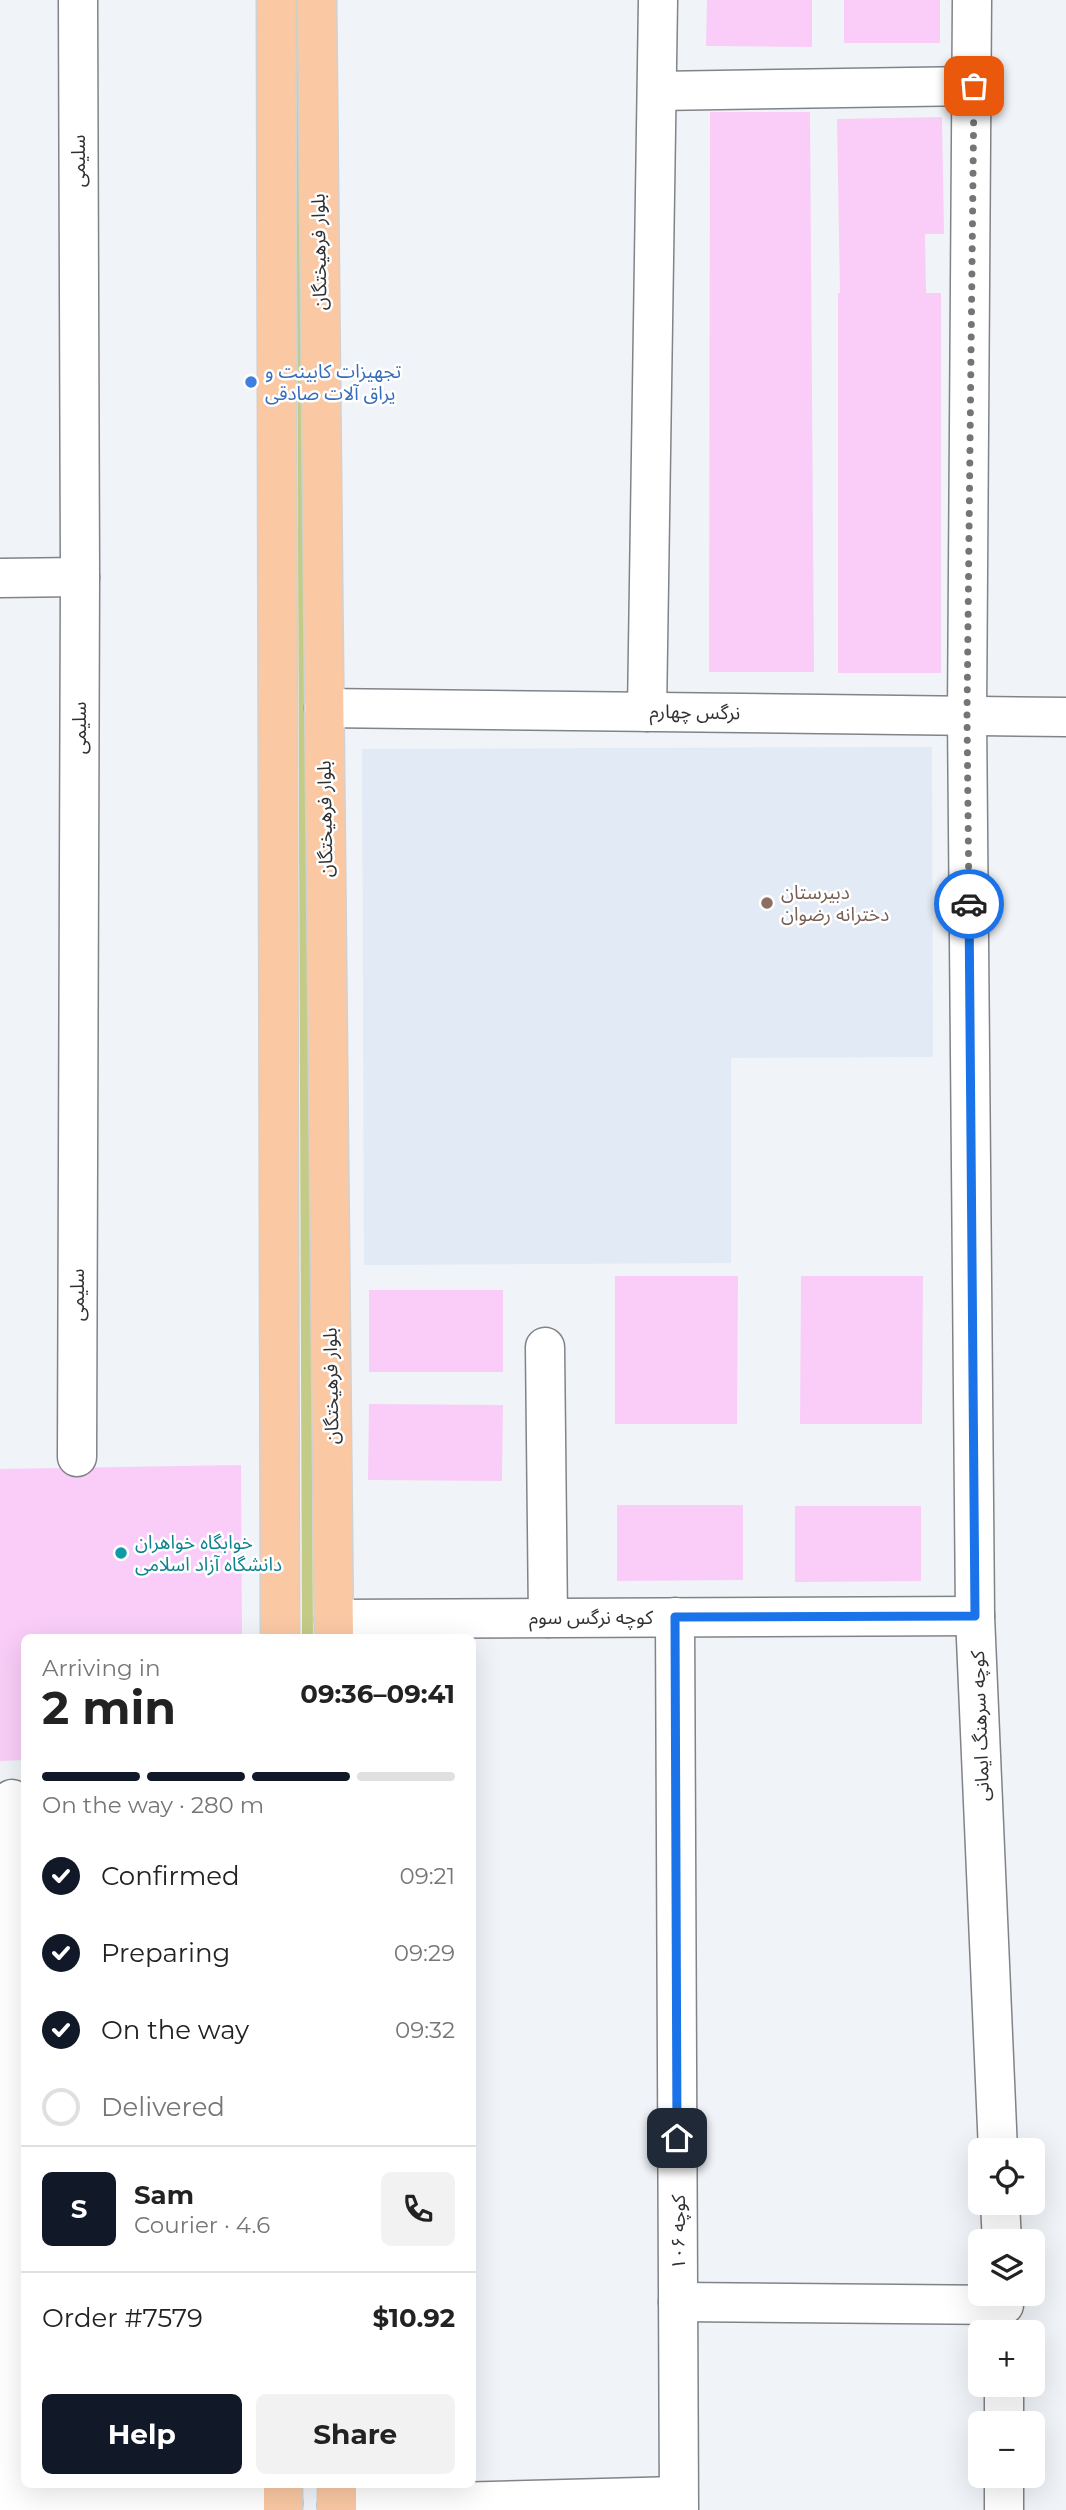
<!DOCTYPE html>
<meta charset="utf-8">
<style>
:root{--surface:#fff;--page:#f2f2f2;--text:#222;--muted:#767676;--line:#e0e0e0;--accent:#111827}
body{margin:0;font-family:Montserrat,"Noto Sans Arabic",sans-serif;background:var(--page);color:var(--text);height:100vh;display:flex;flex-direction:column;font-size:26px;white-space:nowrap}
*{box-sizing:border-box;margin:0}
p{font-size:23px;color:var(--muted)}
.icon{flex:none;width:38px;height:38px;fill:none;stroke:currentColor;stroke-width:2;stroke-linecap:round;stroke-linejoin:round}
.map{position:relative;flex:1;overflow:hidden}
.sheet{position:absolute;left:21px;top:1634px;width:455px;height:854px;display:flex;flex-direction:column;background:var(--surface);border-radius:10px;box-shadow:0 7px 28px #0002}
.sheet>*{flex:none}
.buttons{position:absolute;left:968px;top:2138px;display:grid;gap:14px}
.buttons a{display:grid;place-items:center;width:77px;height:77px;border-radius:10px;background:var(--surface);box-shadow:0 7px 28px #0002;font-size:35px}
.pin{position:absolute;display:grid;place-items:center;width:60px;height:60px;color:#fff;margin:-30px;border-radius:14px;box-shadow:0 4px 10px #0006}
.courier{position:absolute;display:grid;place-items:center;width:70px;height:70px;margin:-35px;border:5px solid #1a73e8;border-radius:50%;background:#fff;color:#222;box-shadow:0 2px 9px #0007}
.overview em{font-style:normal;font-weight:700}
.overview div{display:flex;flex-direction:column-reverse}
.overview{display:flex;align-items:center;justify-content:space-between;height:119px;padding:0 21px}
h1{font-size:46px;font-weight:700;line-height:52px}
.bar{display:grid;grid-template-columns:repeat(4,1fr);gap:10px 7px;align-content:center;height:84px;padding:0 21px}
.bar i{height:9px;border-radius:5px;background:var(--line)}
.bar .on{background:var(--accent)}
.bar p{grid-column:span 4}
.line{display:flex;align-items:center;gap:18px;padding:0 21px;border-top:2px solid var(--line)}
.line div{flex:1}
.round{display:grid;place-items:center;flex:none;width:74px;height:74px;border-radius:10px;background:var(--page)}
ol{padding:0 21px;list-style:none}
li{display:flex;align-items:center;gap:21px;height:77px}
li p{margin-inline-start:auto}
li .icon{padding:7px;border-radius:50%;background:var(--accent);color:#fff;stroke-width:4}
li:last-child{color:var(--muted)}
li i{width:38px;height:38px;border:4px solid var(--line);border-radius:50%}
.primary-button{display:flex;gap:14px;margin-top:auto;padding:14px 21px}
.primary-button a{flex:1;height:80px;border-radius:10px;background:var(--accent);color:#fff;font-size:28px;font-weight:700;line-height:80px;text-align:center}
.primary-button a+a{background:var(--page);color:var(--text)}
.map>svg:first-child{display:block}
.built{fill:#e1eaf5}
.green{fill:#c4cb87}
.building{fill:#f9cdf7}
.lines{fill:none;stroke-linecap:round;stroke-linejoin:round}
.minor-casing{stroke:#808388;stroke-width:41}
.major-casing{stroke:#d1d1d2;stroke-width:41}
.minor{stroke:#fff;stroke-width:38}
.major{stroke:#fac8a3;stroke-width:38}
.done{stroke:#737577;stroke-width:7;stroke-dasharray:0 12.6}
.route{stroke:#1a73e8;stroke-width:9}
.shop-dot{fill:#3f7fe0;stroke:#fff;stroke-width:2.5}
.education-dot{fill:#8d6e63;stroke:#fff;stroke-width:2.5}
.culture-dot{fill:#0f9aa8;stroke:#fff;stroke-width:2.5}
.labels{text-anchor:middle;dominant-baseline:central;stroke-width:5;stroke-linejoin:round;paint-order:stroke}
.street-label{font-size:19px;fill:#2f3032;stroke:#fff}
.shop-label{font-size:19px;fill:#366cbe;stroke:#fff;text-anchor:start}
.education-label{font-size:19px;fill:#785e54;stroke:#fff;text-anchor:start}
.culture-label{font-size:19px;fill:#0d838f;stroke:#fff;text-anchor:start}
</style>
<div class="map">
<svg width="1066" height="2510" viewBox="0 0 1066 2510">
<rect width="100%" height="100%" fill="#f0f4f8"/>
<polygon class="built" points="932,747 933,1057 731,1058 731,1263 364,1265 362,749"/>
<polygon class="green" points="296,0 305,0 313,1638 302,1638"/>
<g class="building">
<polygon points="707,0 812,0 812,47 706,46"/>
<rect x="844" y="0" width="96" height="43"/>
<polygon points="710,112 810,112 814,672 709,672"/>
<polygon points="942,117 944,234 925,234 926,293 941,293 941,673 838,673 838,293 840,293 837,119"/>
<polygon points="615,1276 738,1276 737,1424 615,1424"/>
<polygon points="801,1276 923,1276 922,1424 800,1424"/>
<rect x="369" y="1290" width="134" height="82"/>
<polygon points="369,1404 503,1405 502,1481 368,1480"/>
<polygon points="241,1465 242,1638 24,1638 24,1760 0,1761 0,1469"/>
<polygon points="617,1505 743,1505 743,1580 617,1581"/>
<polygon points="795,1506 921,1506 921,1581 795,1582"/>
</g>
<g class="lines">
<g class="minor-casing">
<g id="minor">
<polyline points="972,0 967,715 975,1616 998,2151"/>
<polyline points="658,91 974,86"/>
<polyline points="0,578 80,577"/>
<polyline points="324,708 1066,717"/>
<polyline points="647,712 658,0"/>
<polyline points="545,1347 548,1618"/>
<polyline points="77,1457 80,577 78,0"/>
<polyline points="675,1617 679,2510"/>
<polyline points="334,1619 975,1616"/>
<polyline points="1000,2203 1002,2242"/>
<polyline points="678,2302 1004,2305"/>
<polyline points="1004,2424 1004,2385"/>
<polyline points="0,2505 283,2503"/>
<polyline points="7,2505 12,1799"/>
<polyline points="337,2505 678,2496"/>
<polyline points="1004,2510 1004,2476"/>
</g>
</g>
<g class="major-casing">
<g id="major">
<polyline points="276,0 280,1638"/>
<polyline points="317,0 334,1638"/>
<polyline points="283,2485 283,2510"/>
<polyline points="337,2510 337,2485"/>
</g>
</g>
<use href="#minor" class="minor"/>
<use href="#major" class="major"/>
</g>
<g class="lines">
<polyline class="done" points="969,904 967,715 974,86"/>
<polyline class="route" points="677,2138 675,1617 975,1616 969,904"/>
</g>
<circle class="shop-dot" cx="251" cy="382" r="7"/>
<circle class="education-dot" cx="767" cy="903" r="7"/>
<circle class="culture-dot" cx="121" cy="1553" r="7"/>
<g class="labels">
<g class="street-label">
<text transform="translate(78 161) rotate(-90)">سلیمی</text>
<text transform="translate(319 252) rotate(-91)">بلوار فرهیختگان</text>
<text transform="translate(695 712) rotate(1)">نرگس چهارم</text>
<text transform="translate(79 728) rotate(-90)">سلیمی</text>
<text transform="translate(325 819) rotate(-91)">بلوار فرهیختگان</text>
<text transform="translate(77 1295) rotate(-90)">سلیمی</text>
<text transform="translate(331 1386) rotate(-91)">بلوار فرهیختگان</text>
<text x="591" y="1617">کوچه نرگس سوم</text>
<text transform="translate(980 1726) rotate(-92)">کوچه سرهنگ ایمانی</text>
<text transform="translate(678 2232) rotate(-90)">کوچه ۱۰۶</text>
</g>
<g class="shop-label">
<text x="265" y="371">تجهیزات کابینت و<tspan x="265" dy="22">یراق آلات صادقی</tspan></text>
</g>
<g class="education-label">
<text x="781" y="892">دبیرستان<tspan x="781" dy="22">دخترانه رضوان</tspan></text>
</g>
<g class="culture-label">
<text x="135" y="1542">خوابگاه خواهران<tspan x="135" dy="22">دانشگاه آزاد اسلامی</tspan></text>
</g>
</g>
</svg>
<div class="buttons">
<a><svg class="icon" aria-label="locate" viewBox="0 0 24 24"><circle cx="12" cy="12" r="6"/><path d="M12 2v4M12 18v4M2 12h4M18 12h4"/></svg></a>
<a><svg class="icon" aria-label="layers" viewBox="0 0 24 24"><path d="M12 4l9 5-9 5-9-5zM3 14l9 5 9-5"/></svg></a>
<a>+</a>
<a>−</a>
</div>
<div class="pin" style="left:974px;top:86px;background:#ea580c"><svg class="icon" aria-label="bag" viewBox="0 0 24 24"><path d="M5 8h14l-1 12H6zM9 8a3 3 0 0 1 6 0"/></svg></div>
<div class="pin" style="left:677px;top:2138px;background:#1f2937"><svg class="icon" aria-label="home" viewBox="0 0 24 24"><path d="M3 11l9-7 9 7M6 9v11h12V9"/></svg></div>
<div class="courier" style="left:969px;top:904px"><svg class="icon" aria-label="car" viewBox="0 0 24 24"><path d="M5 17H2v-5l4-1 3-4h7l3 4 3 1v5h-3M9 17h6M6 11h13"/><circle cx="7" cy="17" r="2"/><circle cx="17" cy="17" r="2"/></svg></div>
<section class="sheet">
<div class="overview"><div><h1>2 min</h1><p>Arriving in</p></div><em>09:36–09:41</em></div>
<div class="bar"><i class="on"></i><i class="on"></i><i class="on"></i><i></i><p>On the way · 280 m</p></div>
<ol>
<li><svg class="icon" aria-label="check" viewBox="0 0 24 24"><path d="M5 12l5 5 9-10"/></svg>Confirmed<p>09:21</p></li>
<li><svg class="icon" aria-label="check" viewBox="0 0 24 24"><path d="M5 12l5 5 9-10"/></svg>Preparing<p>09:29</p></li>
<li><svg class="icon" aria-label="check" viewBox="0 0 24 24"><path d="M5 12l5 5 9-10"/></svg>On the way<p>09:32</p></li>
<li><i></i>Delivered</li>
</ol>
<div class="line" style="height:126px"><b class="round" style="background:var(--accent);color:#fff">S</b><div><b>Sam</b><p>Courier · 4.6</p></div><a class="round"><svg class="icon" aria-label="phone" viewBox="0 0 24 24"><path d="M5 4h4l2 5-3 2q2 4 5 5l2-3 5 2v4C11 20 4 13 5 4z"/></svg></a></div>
<div class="line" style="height:91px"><div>Order #7579</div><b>$10.92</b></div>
<div class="primary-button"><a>Help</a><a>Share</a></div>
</section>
</div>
